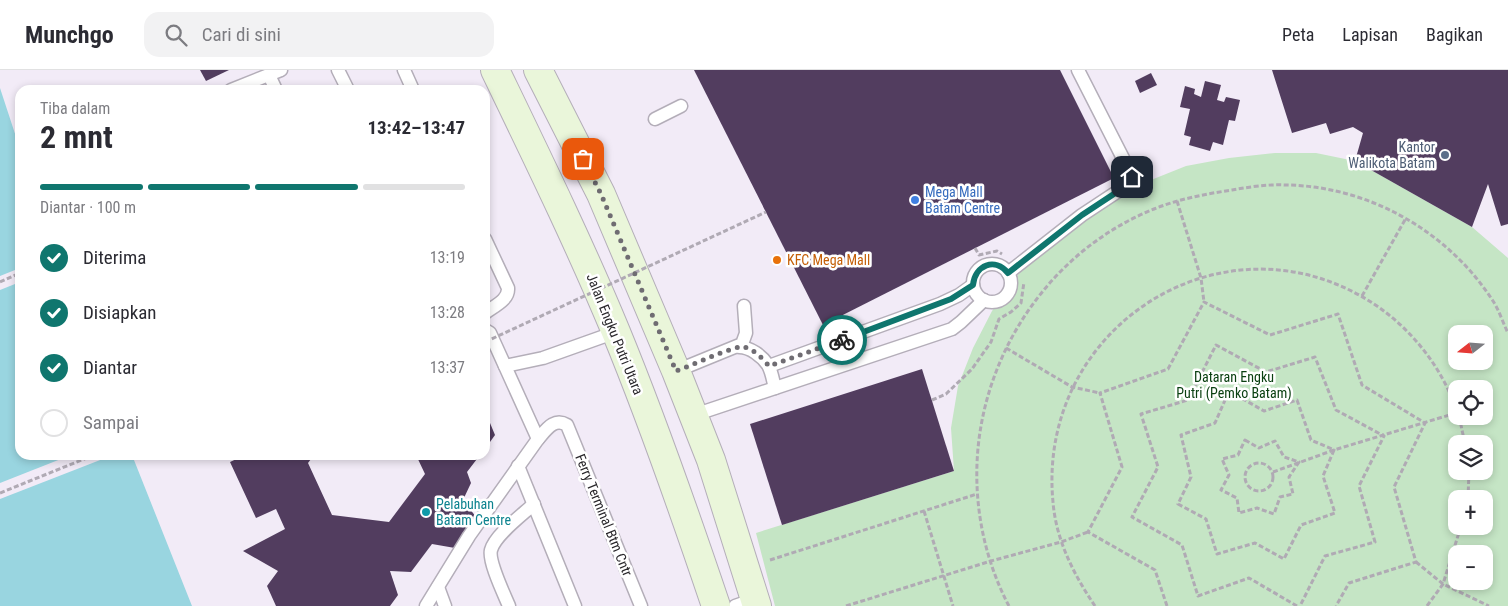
<!DOCTYPE html>
<html lang="id">
<meta charset="utf-8">
<style>
:root{--surface:#fff;--page:#f2f2f3;--text:#2b2b33;--muted:#7c7c81;--line:#e1e1e2;--accent:#0f766e}
body{margin:0;font-family:"Roboto Condensed",sans-serif;background:var(--page);color:var(--text);height:100vh;display:flex;flex-direction:column;font-size:19px;white-space:nowrap}
*{box-sizing:border-box;margin:0}
p{font-size:16px;color:var(--muted)}
.icon{flex:none;width:28px;height:28px;fill:none;stroke:currentColor;stroke-width:2;stroke-linecap:round;stroke-linejoin:round}
.map{position:relative;flex:1;overflow:hidden}
.details{position:absolute;left:15px;top:15px;width:475px;height:375px;display:flex;flex-direction:column;background:var(--surface);border-radius:15px;box-shadow:0 2px 8px #0003}
.details>*{flex:none}
.needle{width:32px;rotate:253deg}
.controls{position:absolute;left:1448px;top:255px;display:grid;gap:10px}
.controls a{display:grid;place-items:center;width:45px;height:45px;border-radius:10px;background:var(--surface);box-shadow:0 2px 8px #0003;font-size:25px}
.pin{position:absolute;display:grid;place-items:center;width:42px;height:42px;color:#fff;margin:-21px;border-radius:10px;box-shadow:0 2px 8px #0006}
.courier{position:absolute;display:grid;place-items:center;width:50px;height:50px;margin:-25px;border:4px solid #0f766e;border-radius:50%;background:#fff;color:#222;box-shadow:0 1px 6px #0007}
.summary em{font-style:normal;font-weight:700}
.summary div{display:flex;flex-direction:column-reverse}
.summary{display:flex;align-items:center;justify-content:space-between;height:85px;padding:0 25px}
h1{font-size:32px;font-weight:700;line-height:38px}
.bar{display:grid;grid-template-columns:repeat(4,1fr);gap:8px 5px;align-content:center;height:60px;padding:0 25px}
.bar i{height:6px;border-radius:4px;background:var(--line)}
.bar .current{background:var(--accent)}
.bar p{grid-column:span 4}
ol{padding:0 25px;list-style:none}
li{display:flex;align-items:center;gap:15px;height:55px}
li p{margin-inline-start:auto}
li .icon{padding:5px;border-radius:50%;background:var(--accent);color:#fff;stroke-width:4}
li:last-child{color:var(--muted)}
li i{width:28px;height:28px;border:2px solid var(--line);border-radius:50%}
header{display:flex;align-items:center;gap:30px;box-sizing:border-box;height:70px;padding:0 25px;background:var(--surface);border-bottom:1px solid var(--line)}
header strong{font-size:24px}
nav{display:flex;gap:28px;margin-inline-start:auto;font-size:18px}
.search{width:350px;height:45px;background:var(--page);display:flex;align-items:center;gap:12px;box-sizing:border-box;padding:0 18px;border-radius:15px;color:var(--muted);font-size:19px}
.map>svg:first-child{display:block}
.green{fill:#c5e5c5;fill-rule:evenodd}
.water{fill:#99d5e0}
.pier{fill:#f2ebf7}
.building{fill:#523d5f}
.lines{fill:none;stroke-linecap:round;stroke-linejoin:round}
.lane-casing{stroke:#b4aeb9;stroke-width:15}
.secondary-casing{stroke:#b4aeb9;stroke-width:30}
.path{stroke:#b0aab4;stroke-width:3;stroke-dasharray:5 2.5;stroke-linecap:butt}
.lane{stroke:#fff;stroke-width:12}
.secondary{stroke:#eaf6da;stroke-width:28}
.path-bridge{stroke:#b0aab4;stroke-width:3;stroke-dasharray:5 2.5;stroke-linecap:butt}
.done{stroke:#6f6c72;stroke-width:5;stroke-dasharray:0 9}
.route{stroke:#0f766e;stroke-width:6}
.service-dot{fill:#5c6f8a;stroke:#fff;stroke-width:2}
.shop-dot{fill:#3f7fe0;stroke:#fff;stroke-width:2}
.food-dot{fill:#e8710a;stroke:#fff;stroke-width:2}
.culture-dot{fill:#0f9aa8;stroke:#fff;stroke-width:2}
.labels{text-anchor:middle;dominant-baseline:central;stroke-width:5;stroke-linejoin:round;paint-order:stroke}
.service-label{font-size:14px;fill:#4e5e75;stroke:#fff;text-anchor:end}
.shop-label{font-size:14px;fill:#366cbe;stroke:#fff;text-anchor:start}
.food-label{font-size:14px;fill:#c56008;stroke:#fff;text-anchor:start}
.street-label{font-size:14px;fill:#29272b;stroke:#fff}
.park-label{font-size:14px;fill:#0a4011;stroke:#fff}
.culture-label{font-size:14px;fill:#0d838f;stroke:#fff;text-anchor:start}
</style>
<header>
<strong>Munchgo</strong>
<div class="search"><svg class="icon" aria-label="search" viewBox="0 0 24 24"><circle cx="10" cy="10" r="6"/><path d="M15 15l6 6"/></svg>Cari di sini</div>
<nav><a>Peta</a><a>Lapisan</a><a>Bagikan</a></nav>
</header>
<div class="map">
<svg width="1508" height="536" viewBox="0 0 1508 536">
<rect width="100%" height="100%" fill="#f2ebf7"/>
<path class="green" d="M1275,83H1316L1355,91L1472,157L1508,188V536H775L756,463L954,401L951,358L958,316L973,278L992,241L1016,207L1042,177L1121,122L1186,96L1229,88ZM1456,264H1484V291H1456ZM1456,319H1484V346H1456ZM1456,374H1484V401H1456ZM1456,429H1484V456H1456ZM1456,484H1484V511H1456Z"/>
<polygon class="water" points="0,18 20,79 20,385 132,385 192,536 0,536"/>
<g class="pier">
<polygon points="20,198 20,212 0,220 0,206"/>
<polygon points="71,385 113,385 0,429 0,413"/>
</g>
<g class="building">
<polygon points="200,0 229,0 206,11"/>
<polygon points="694,0 1060,0 1114,108 823,255"/>
<polygon points="1272,0 1508,0 1508,154 1501,156 1488,114 1472,157 1355,91 1363,63 1353,57 1330,64 1326,53 1292,63"/>
<polygon points="1151,3 1157,15 1140,23 1135,11"/>
<polygon points="1205,11 1221,15 1217,30 1224,32 1226,27 1240,30 1235,51 1229,50 1223,75 1213,72 1210,81 1189,75 1191,67 1184,65 1190,39 1180,37 1185,16 1195,19 1194,24 1201,27"/>
<polygon points="922,299 954,401 782,455 750,354"/>
<polygon points="485,341 495,365 485,379"/>
<polygon points="245,385 314,385 308,393 332,445 389,452 425,404 416,385 480,385 467,402 471,413 463,430 476,447 455,478 432,474 411,502 390,501 398,525 390,536 276,536 267,516 278,501 243,481 285,459 276,439 256,448 230,392"/>
</g>
<g class="lines">
<g class="lane-casing">
<g id="lane">
<polyline points="338,0 348,20"/>
<polyline points="404,0 413,20"/>
<polyline points="269,5 276,20"/>
<polyline points="231,20 281,0"/>
<polyline points="655,49 681,36"/>
<path d="M485,169L508,218C509,230 494,236 485,243"/>
<circle cx="992" cy="213" r="19"/>
<polyline points="1008,203 1082,145 1132,112 1131,104 1078,0"/>
<path d="M739,277C750,277 762,286 768,295C772,302 773,311 775,318"/>
<polyline points="505,296 543,288 616,262"/>
<polyline points="769,296 940,234 959,225 973,215"/>
<polyline points="676,301 742,274 746,263 744,236"/>
<polyline points="694,345 952,259 961,252 984,230"/>
<path d="M538,369C546,360 554,347 567,355L641,536"/>
<polyline points="518,396 575,536"/>
<polyline points="438,517 445,536"/>
<polyline points="426,536 469,466 538,369 490,263 485,260"/>
<path d="M509,536C504,524 488,491 491,480C495,465 522,445 534,434"/>
<polyline points="735,536 755,529"/>
</g>
</g>
<g class="secondary-casing">
<g id="secondary">
<path d="M495,0C537,87 579,173 616,262C653,352 685,444 716,536"/>
<polyline points="538,0 601,124 676,301 711,390 757,536"/>
</g>
</g>
<g class="path">
<polyline points="1177,131 1201,208 1204,232"/>
<polyline points="975,178 979,185 997,181 1002,184"/>
<polyline points="0,212 20,203"/>
<polyline points="1362,226 1406,148"/>
<polyline points="1006,278 1072,317 1100,323"/>
<polygon points="1229,321 1264,341 1297,330 1311,370 1334,380 1323,406 1335,443 1301,455 1284,489 1255,473 1217,484 1206,449 1178,434 1191,407 1181,365 1215,353"/>
<polyline points="932,330 946,324 972,299 991,272 999,249 1011,242 1021,233 1024,212"/>
<polyline points="1459,346 1465,374"/>
<polygon points="1245,370 1259,378 1275,371 1284,387 1299,392 1289,407 1293,424 1280,427 1274,444 1257,438 1239,443 1237,428 1221,420 1229,405 1222,389 1238,385"/>
<circle cx="1259" cy="407" r="14"/>
<polyline points="1273,402 1334,380 1456,343"/>
<polyline points="0,423 94,385"/>
<polyline points="1468,429 1469,401"/>
<polyline points="924,441 953,536"/>
<polyline points="770,490 977,424"/>
<polyline points="1416,492 1443,514 1489,536"/>
<polyline points="846,536 991,491 1061,472 1088,462"/>
<path d="M1009,536C981,483 971,421 980,362C995,264 1061,176 1154,139C1179,129 1205,124 1232,120C1249,117 1268,114 1286,115C1368,116 1448,161 1493,231C1499,240 1503,253 1508,263"/>
<path d="M1095,536C1074,505 1056,470 1053,432C1036,255 1228,135 1377,236C1413,261 1442,298 1456,339"/>
<polyline points="1167,536 1155,500 1088,462 1122,397 1100,323 1168,299 1204,232 1270,265 1338,244 1362,315 1425,353 1394,417 1416,492 1349,513 1336,536"/>
<polyline points="1297,536 1249,508 1198,526 1182,475 1132,447 1158,397 1141,344 1188,330 1216,275 1266,302 1315,287 1336,340 1384,366 1359,416 1375,472 1325,486 1300,536"/>
<polyline points="1427,536 1443,514 1461,456"/>
</g>
<use href="#lane" class="lane"/>
<use href="#secondary" class="secondary"/>
<polyline class="path-bridge" points="485,272 766,142"/>
</g>
<g class="lines">
<path class="done" d="M583,89L601,124L676,301C689,297 734,275 744,277C754,279 763,289 769,296L842,270"/>
<path class="route" d="M842,270L951,229L973,215C975,195 995,187 1008,203L1082,145L1132,112V107"/>
</g>
<circle class="service-dot" cx="1445" cy="85" r="5"/>
<circle class="shop-dot" cx="915" cy="130" r="5"/>
<circle class="food-dot" cx="777" cy="190" r="5"/>
<circle class="culture-dot" cx="426" cy="442" r="5"/>
<g class="labels">
<g class="service-label">
<text x="1435" y="77">Kantor<tspan x="1435" dy="16">Walikota Batam</tspan></text>
</g>
<g class="shop-label">
<text x="925" y="122">Mega Mall<tspan x="925" dy="16">Batam Centre</tspan></text>
</g>
<g class="food-label">
<text x="787" y="190">KFC Mega Mall</text>
</g>
<g class="street-label">
<text transform="translate(615 264) rotate(68)">Jalan Engku Putri Utara</text>
<text transform="translate(604 445) rotate(68)">Ferry Terminal Btm Cntr</text>
</g>
<g class="park-label">
<text x="1234" y="307">Dataran Engku<tspan x="1234" dy="16">Putri (Pemko Batam)</tspan></text>
</g>
<g class="culture-label">
<text x="436" y="434">Pelabuhan<tspan x="436" dy="16">Batam Centre</tspan></text>
</g>
</g>
</svg>
<div class="controls">
<a><svg class="needle" viewBox="-14 -14 28 28"><path d="M0-13l5 13h-10z" fill="#e53935"/><path d="M0 13l5-13h-10z" fill="#7c7c81"/></svg></a>
<a><svg class="icon" aria-label="locate" viewBox="0 0 24 24"><circle cx="12" cy="12" r="6"/><path d="M12 2v4M12 18v4M2 12h4M18 12h4"/></svg></a>
<a><svg class="icon" aria-label="layers" viewBox="0 0 24 24"><path d="M12 4l9 5-9 5-9-5zM3 14l9 5 9-5"/></svg></a>
<a>+</a>
<a>−</a>
</div>
<div class="pin" style="left:583px;top:89px;background:#ea580c"><svg class="icon" aria-label="bag" viewBox="0 0 24 24"><path d="M5 8h14l-1 12H6zM9 8a3 3 0 0 1 6 0"/></svg></div>
<div class="pin" style="left:1132px;top:107px;background:#1f2937"><svg class="icon" aria-label="home" viewBox="0 0 24 24"><path d="M3 11l9-7 9 7M6 9v11h12V9"/></svg></div>
<div class="courier" style="left:842px;top:270px"><svg class="icon" aria-label="bike" viewBox="0 0 24 24"><circle cx="6" cy="16" r="4"/><circle cx="18" cy="16" r="4"/><path d="M6 16l4-8h5l3 8M10 8l3 8H6M13 5h3"/></svg></div>
<section class="details">
<div class="summary"><div><h1>2 mnt</h1><p>Tiba dalam</p></div><em>13:42–13:47</em></div>
<div class="bar"><i class="current"></i><i class="current"></i><i class="current"></i><i></i><p>Diantar · 100 m</p></div>
<ol>
<li><svg class="icon" aria-label="check" viewBox="0 0 24 24"><path d="M5 12l5 5 9-10"/></svg>Diterima<p>13:19</p></li>
<li><svg class="icon" aria-label="check" viewBox="0 0 24 24"><path d="M5 12l5 5 9-10"/></svg>Disiapkan<p>13:28</p></li>
<li><svg class="icon" aria-label="check" viewBox="0 0 24 24"><path d="M5 12l5 5 9-10"/></svg>Diantar<p>13:37</p></li>
<li><i></i>Sampai</li>
</ol>
</section>
</div>
